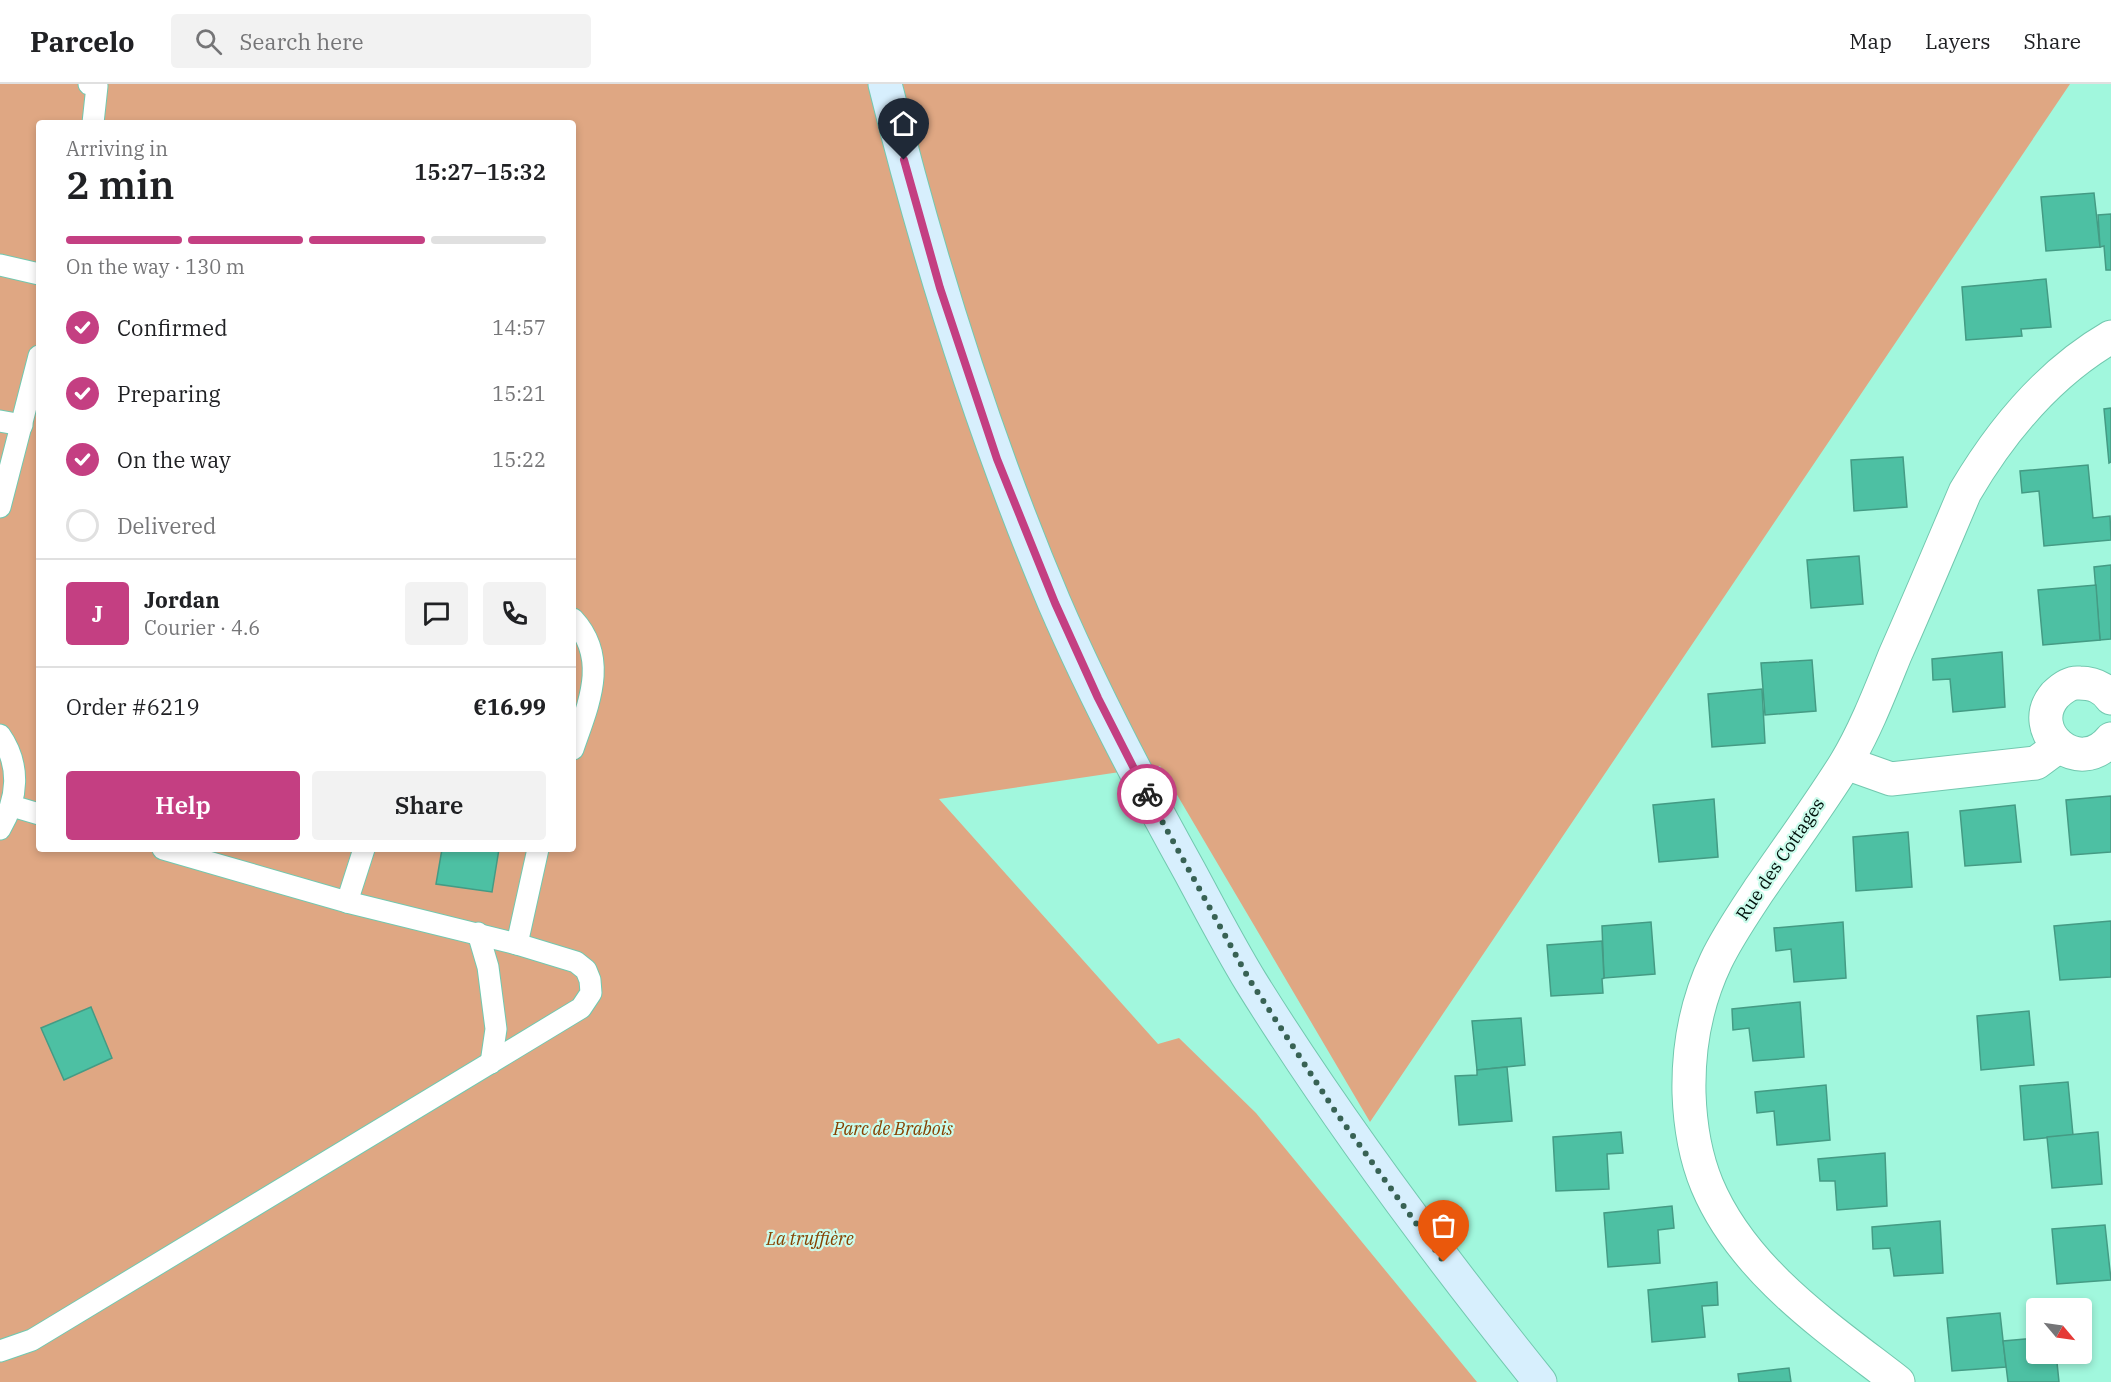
<!DOCTYPE html>
<meta charset="utf-8">
<style>
:root{--surface:#fff;--page:#f2f2f2;--text:#202124;--muted:#757577;--line:#e0e0e0;--accent:#c43f82}
body{margin:0;font-family:"IBM Plex Serif",serif;background:var(--page);color:var(--text);height:100vh;display:flex;flex-direction:column;font-size:22px;white-space:nowrap}
*{box-sizing:border-box;margin:0}
p{font-size:20px;color:var(--muted)}
.icon{flex:none;width:33px;height:33px;fill:none;stroke:currentColor;stroke-width:2;stroke-linecap:round;stroke-linejoin:round}
.map{position:relative;flex:1;overflow:hidden}
.panel{position:absolute;left:36px;top:36px;width:540px;height:732px;display:flex;flex-direction:column;background:var(--surface);border-radius:6px;box-shadow:0 3px 9px #0003}
.panel>*{flex:none}
.needle{width:39px;rotate:119deg}
.tools{position:absolute;left:2026px;top:1214px;display:grid;gap:12px}
.tools a{display:grid;place-items:center;width:66px;height:66px;border-radius:6px;background:var(--surface);box-shadow:0 3px 9px #0003;font-size:30px}
.pin{position:absolute;display:grid;place-items:center;width:51px;height:51px;color:#fff;margin:-62px -26px;border-radius:50% 50% 50% 0;rotate:-45deg;box-shadow:0 0 6px #0007}
.pin .icon{rotate:45deg}
.courier{position:absolute;display:grid;place-items:center;width:60px;height:60px;margin:-30px;border:4px solid #c43f82;border-radius:50%;background:#fff;color:#222;box-shadow:0 2px 8px #0007}
.headline em{font-style:normal;font-weight:600}
.headline div{display:flex;flex-direction:column-reverse}
.headline{display:flex;align-items:center;justify-content:space-between;height:102px;padding:0 30px}
h1{font-size:39px;font-weight:600;line-height:45px}
.bar{display:grid;grid-template-columns:repeat(4,1fr);gap:9px 6px;align-content:center;height:72px;padding:0 30px}
.bar i{height:8px;border-radius:4px;background:var(--line)}
.bar .active{background:var(--accent)}
.bar p{grid-column:span 4}
.line{display:flex;align-items:center;gap:15px;padding:0 30px;border-top:2px solid var(--line)}
.line div{flex:1}
.round{display:grid;place-items:center;flex:none;width:63px;height:63px;border-radius:6px;background:var(--page)}
ol{padding:0 30px;list-style:none}
li{display:flex;align-items:center;gap:18px;height:66px}
li p{margin-inline-start:auto}
li .icon{padding:6px;border-radius:50%;background:var(--accent);color:#fff;stroke-width:4}
li:last-child{color:var(--muted)}
li i{width:33px;height:33px;border:3px solid var(--line);border-radius:50%}
.action{display:flex;gap:12px;margin-top:auto;padding:12px 30px}
.action a{flex:1;height:69px;border-radius:6px;background:var(--accent);color:#fff;font-size:24px;font-weight:600;line-height:69px;text-align:center}
.action a+a{background:var(--page);color:var(--text)}
header{display:flex;align-items:center;gap:36px;box-sizing:border-box;height:84px;padding:0 30px;background:var(--surface);border-bottom:2px solid var(--line)}
header strong{font-size:28px}
nav{display:flex;gap:33px;margin-inline-start:auto;font-size:21px}
.search{width:420px;height:54px;background:var(--page);display:flex;align-items:center;gap:15px;box-sizing:border-box;padding:0 21px;border-radius:6px;color:var(--muted);font-size:22px}
.map>svg:first-child{display:block}
.green{fill:#dfa783;fill-rule:evenodd}
.building{fill:#4dc0a3;stroke:#449b84;stroke-width:1.5}
.lines{fill:none;stroke-linecap:round;stroke-linejoin:round}
.service-casing{stroke:#72c8af;stroke-width:23}
.minor-casing{stroke:#72c8af;stroke-width:35}
.secondary-casing{stroke:#72c8af;stroke-width:35}
.service{stroke:#fff;stroke-width:21}
.minor{stroke:#fff;stroke-width:33}
.secondary{stroke:#d7effd;stroke-width:33}
.done{stroke:#386254;stroke-width:6;stroke-dasharray:0 10.8}
.route{stroke:#c43f82;stroke-width:8}
.labels{text-anchor:middle;dominant-baseline:central;stroke-width:4.5;stroke-linejoin:round;paint-order:stroke}
.street-label{font-size:18px;fill:#00110b;stroke:#cbfcec}
.park-label{font-size:18px;font-style:italic;fill:#864101;stroke:#cbfcec}
</style>
<header>
<strong>Parcelo</strong>
<div class="search"><svg class="icon" aria-label="search" viewBox="0 0 24 24"><circle cx="10" cy="10" r="6"/><path d="M15 15l6 6"/></svg>Search here</div>
<nav><a>Map</a><a>Layers</a><a>Share</a></nav>
</header>
<div class="map">
<svg width="2111" height="1298" viewBox="0 0 2111 1298">
<rect width="100%" height="100%" fill="#a1f7dd"/>
<path class="green" d="M0,0H2070L1370,1038L1160,682L939,715L1158,960L1179,954L1256,1029L1477,1298H0ZM39,39H573V765H39Z"/>
<g class="building">
<polygon points="2094,109 2100,163 2046,167 2041,113"/>
<polygon points="2111,130 2111,186 2106,186 2104,162 2100,163 2098,131"/>
<polygon points="2046,195 2051,243 2021,245 2022,252 1966,256 1962,203"/>
<polygon points="2111,324 2111,378 2109,379 2104,325"/>
<polygon points="1903,373 1907,423 1854,427 1851,376"/>
<polygon points="2088,381 2093,434 2110,432 2111,456 2044,462 2039,407 2022,409 2020,387"/>
<polygon points="1859,472 1863,520 1811,524 1807,476"/>
<polygon points="2111,481 2111,555 2100,556 2094,483"/>
<polygon points="2096,501 2100,556 2043,561 2038,506"/>
<polygon points="2002,568 2005,623 1953,628 1950,595 1933,596 1932,575"/>
<polygon points="1812,576 1816,627 1765,631 1761,579"/>
<polygon points="1762,605 1765,659 1712,663 1708,610"/>
<polygon points="2111,712 2111,768 2071,771 2066,716"/>
<polygon points="1714,715 1718,773 1659,778 1653,721"/>
<polygon points="2015,721 2021,778 1965,782 1960,727"/>
<polygon points="1908,748 1912,803 1856,807 1853,753"/>
<polygon points="442,765 499,765 492,808 436,800"/>
<polygon points="2111,837 2111,893 2060,896 2054,842"/>
<polygon points="1651,838 1655,890 1604,894 1602,842"/>
<polygon points="1843,838 1846,894 1794,898 1791,865 1776,867 1774,844"/>
<polygon points="1602,857 1604,894 1602,895 1603,909 1551,912 1547,861"/>
<polygon points="1800,918 1804,973 1753,977 1749,944 1733,946 1732,925"/>
<polygon points="91,923 112,974 64,996 41,944"/>
<polygon points="2029,927 2034,981 1981,986 1977,932"/>
<polygon points="1521,934 1525,981 1477,986 1472,937"/>
<polygon points="1507,983 1512,1037 1459,1041 1455,992 1477,991 1477,986"/>
<polygon points="2068,998 2073,1051 2024,1056 2020,1002"/>
<polygon points="1826,1001 1830,1056 1777,1061 1774,1027 1757,1029 1755,1008"/>
<polygon points="1621,1048 1623,1069 1607,1070 1609,1105 1556,1107 1553,1053"/>
<polygon points="2098,1048 2102,1100 2052,1104 2047,1053"/>
<polygon points="1885,1069 1887,1122 1837,1126 1835,1097 1820,1097 1818,1075"/>
<polygon points="1672,1122 1674,1144 1658,1146 1660,1179 1608,1183 1604,1129"/>
<polygon points="1940,1137 1943,1189 1894,1192 1890,1164 1873,1165 1872,1143"/>
<polygon points="2105,1141 2111,1196 2057,1200 2052,1145"/>
<polygon points="1717,1198 1718,1221 1702,1222 1705,1253 1652,1258 1648,1206"/>
<polygon points="2000,1229 2006,1283 1952,1287 1947,1234"/>
<polygon points="2037,1254 2037,1269 2056,1269 2059,1298 2008,1298 2003,1257"/>
<polygon points="1789,1284 1791,1298 1739,1298 1738,1290"/>
</g>
<g class="lines">
<g class="service-casing">
<g id="service">
<polyline points="89,0 97,2 93,39"/>
<polyline points="0,181 39,190"/>
<polyline points="0,337 22,341"/>
<polyline points="0,423 39,272"/>
<path d="M573,535C610,575 588,621 573,665"/>
<path d="M0,651C21,681 18,715 0,745"/>
<polyline points="12,722 39,730"/>
<polyline points="347,818 364,765"/>
<polyline points="478,849 488,883 496,945 491,979"/>
<polyline points="517,860 538,765"/>
<polyline points="0,1267 32,1256 581,924 591,909 590,896 586,886 576,878 517,860 347,818 163,765"/>
</g>
</g>
<g class="minor-casing">
<g id="minor">
<path d="M2111,614C2103,603 2093,599 2079,599C2070,598 2061,605 2055,611C2024,647 2079,695 2111,655"/>
<polyline points="1846,679 1891,695 2036,679 2059,662"/>
<path d="M1898,1298C1827,1243 1743,1187 1707,1101C1695,1072 1690,1040 1689,1009C1688,963 1696,919 1716,877C1728,852 1744,829 1759,806C1788,764 1818,723 1845,680C1865,647 1880,608 1895,571C1919,517 1942,462 1965,408C2001,347 2049,289 2111,253"/>
</g>
</g>
<g class="secondary-casing">
<path id="secondary" d="M885,0C929,177 983,350 1054,518C1094,611 1141,700 1190,788C1210,825 1229,862 1251,898C1338,1038 1437,1170 1540,1298"/>
</g>
<use href="#service" class="service"/>
<use href="#minor" class="minor"/>
<use href="#secondary" class="secondary"/>
</g>
<g class="lines">
<polyline class="done" points="1147,710 1249,895 1335,1027 1444,1178"/>
<polyline class="route" points="904,76 940,204 997,375 1055,519 1098,614 1147,710"/>
</g>
<g class="labels">
<g class="street-label">
<text transform="translate(1780 775) rotate(-56)">Rue des Cottages</text>
</g>
<g class="park-label">
<text x="893" y="1044">Parc de Brabois</text>
<text x="810" y="1154">La truffière</text>
</g>
</g>
</svg>
<div class="tools">
<a><svg class="needle" viewBox="-14 -14 28 28"><path d="M0-13l5 13h-10z" fill="#e53935"/><path d="M0 13l5-13h-10z" fill="#757577"/></svg></a>
</div>
<div class="pin" style="left:1444px;top:1178px;background:#ea580c"><svg class="icon" aria-label="bag" viewBox="0 0 24 24"><path d="M5 8h14l-1 12H6zM9 8a3 3 0 0 1 6 0"/></svg></div>
<div class="pin" style="left:904px;top:76px;background:#1f2937"><svg class="icon" aria-label="home" viewBox="0 0 24 24"><path d="M3 11l9-7 9 7M6 9v11h12V9"/></svg></div>
<div class="courier" style="left:1147px;top:710px"><svg class="icon" aria-label="bike" viewBox="0 0 24 24"><circle cx="6" cy="16" r="4"/><circle cx="18" cy="16" r="4"/><path d="M6 16l4-8h5l3 8M10 8l3 8H6M13 5h3"/></svg></div>
<section class="panel">
<div class="headline"><div><h1>2 min</h1><p>Arriving in</p></div><em>15:27–15:32</em></div>
<div class="bar"><i class="active"></i><i class="active"></i><i class="active"></i><i></i><p>On the way · 130 m</p></div>
<ol>
<li><svg class="icon" aria-label="check" viewBox="0 0 24 24"><path d="M5 12l5 5 9-10"/></svg>Confirmed<p>14:57</p></li>
<li><svg class="icon" aria-label="check" viewBox="0 0 24 24"><path d="M5 12l5 5 9-10"/></svg>Preparing<p>15:21</p></li>
<li><svg class="icon" aria-label="check" viewBox="0 0 24 24"><path d="M5 12l5 5 9-10"/></svg>On the way<p>15:22</p></li>
<li><i></i>Delivered</li>
</ol>
<div class="line" style="height:108px"><b class="round" style="background:var(--accent);color:#fff">J</b><div><b>Jordan</b><p>Courier · 4.6</p></div><a class="round"><svg class="icon" aria-label="chat" viewBox="0 0 24 24"><path d="M4 5h16v11H9l-5 4z"/></svg></a><a class="round"><svg class="icon" aria-label="phone" viewBox="0 0 24 24"><path d="M5 4h4l2 5-3 2q2 4 5 5l2-3 5 2v4C11 20 4 13 5 4z"/></svg></a></div>
<div class="line" style="height:78px"><div>Order #6219</div><b>€16.99</b></div>
<div class="action"><a>Help</a><a>Share</a></div>
</section>
</div>
